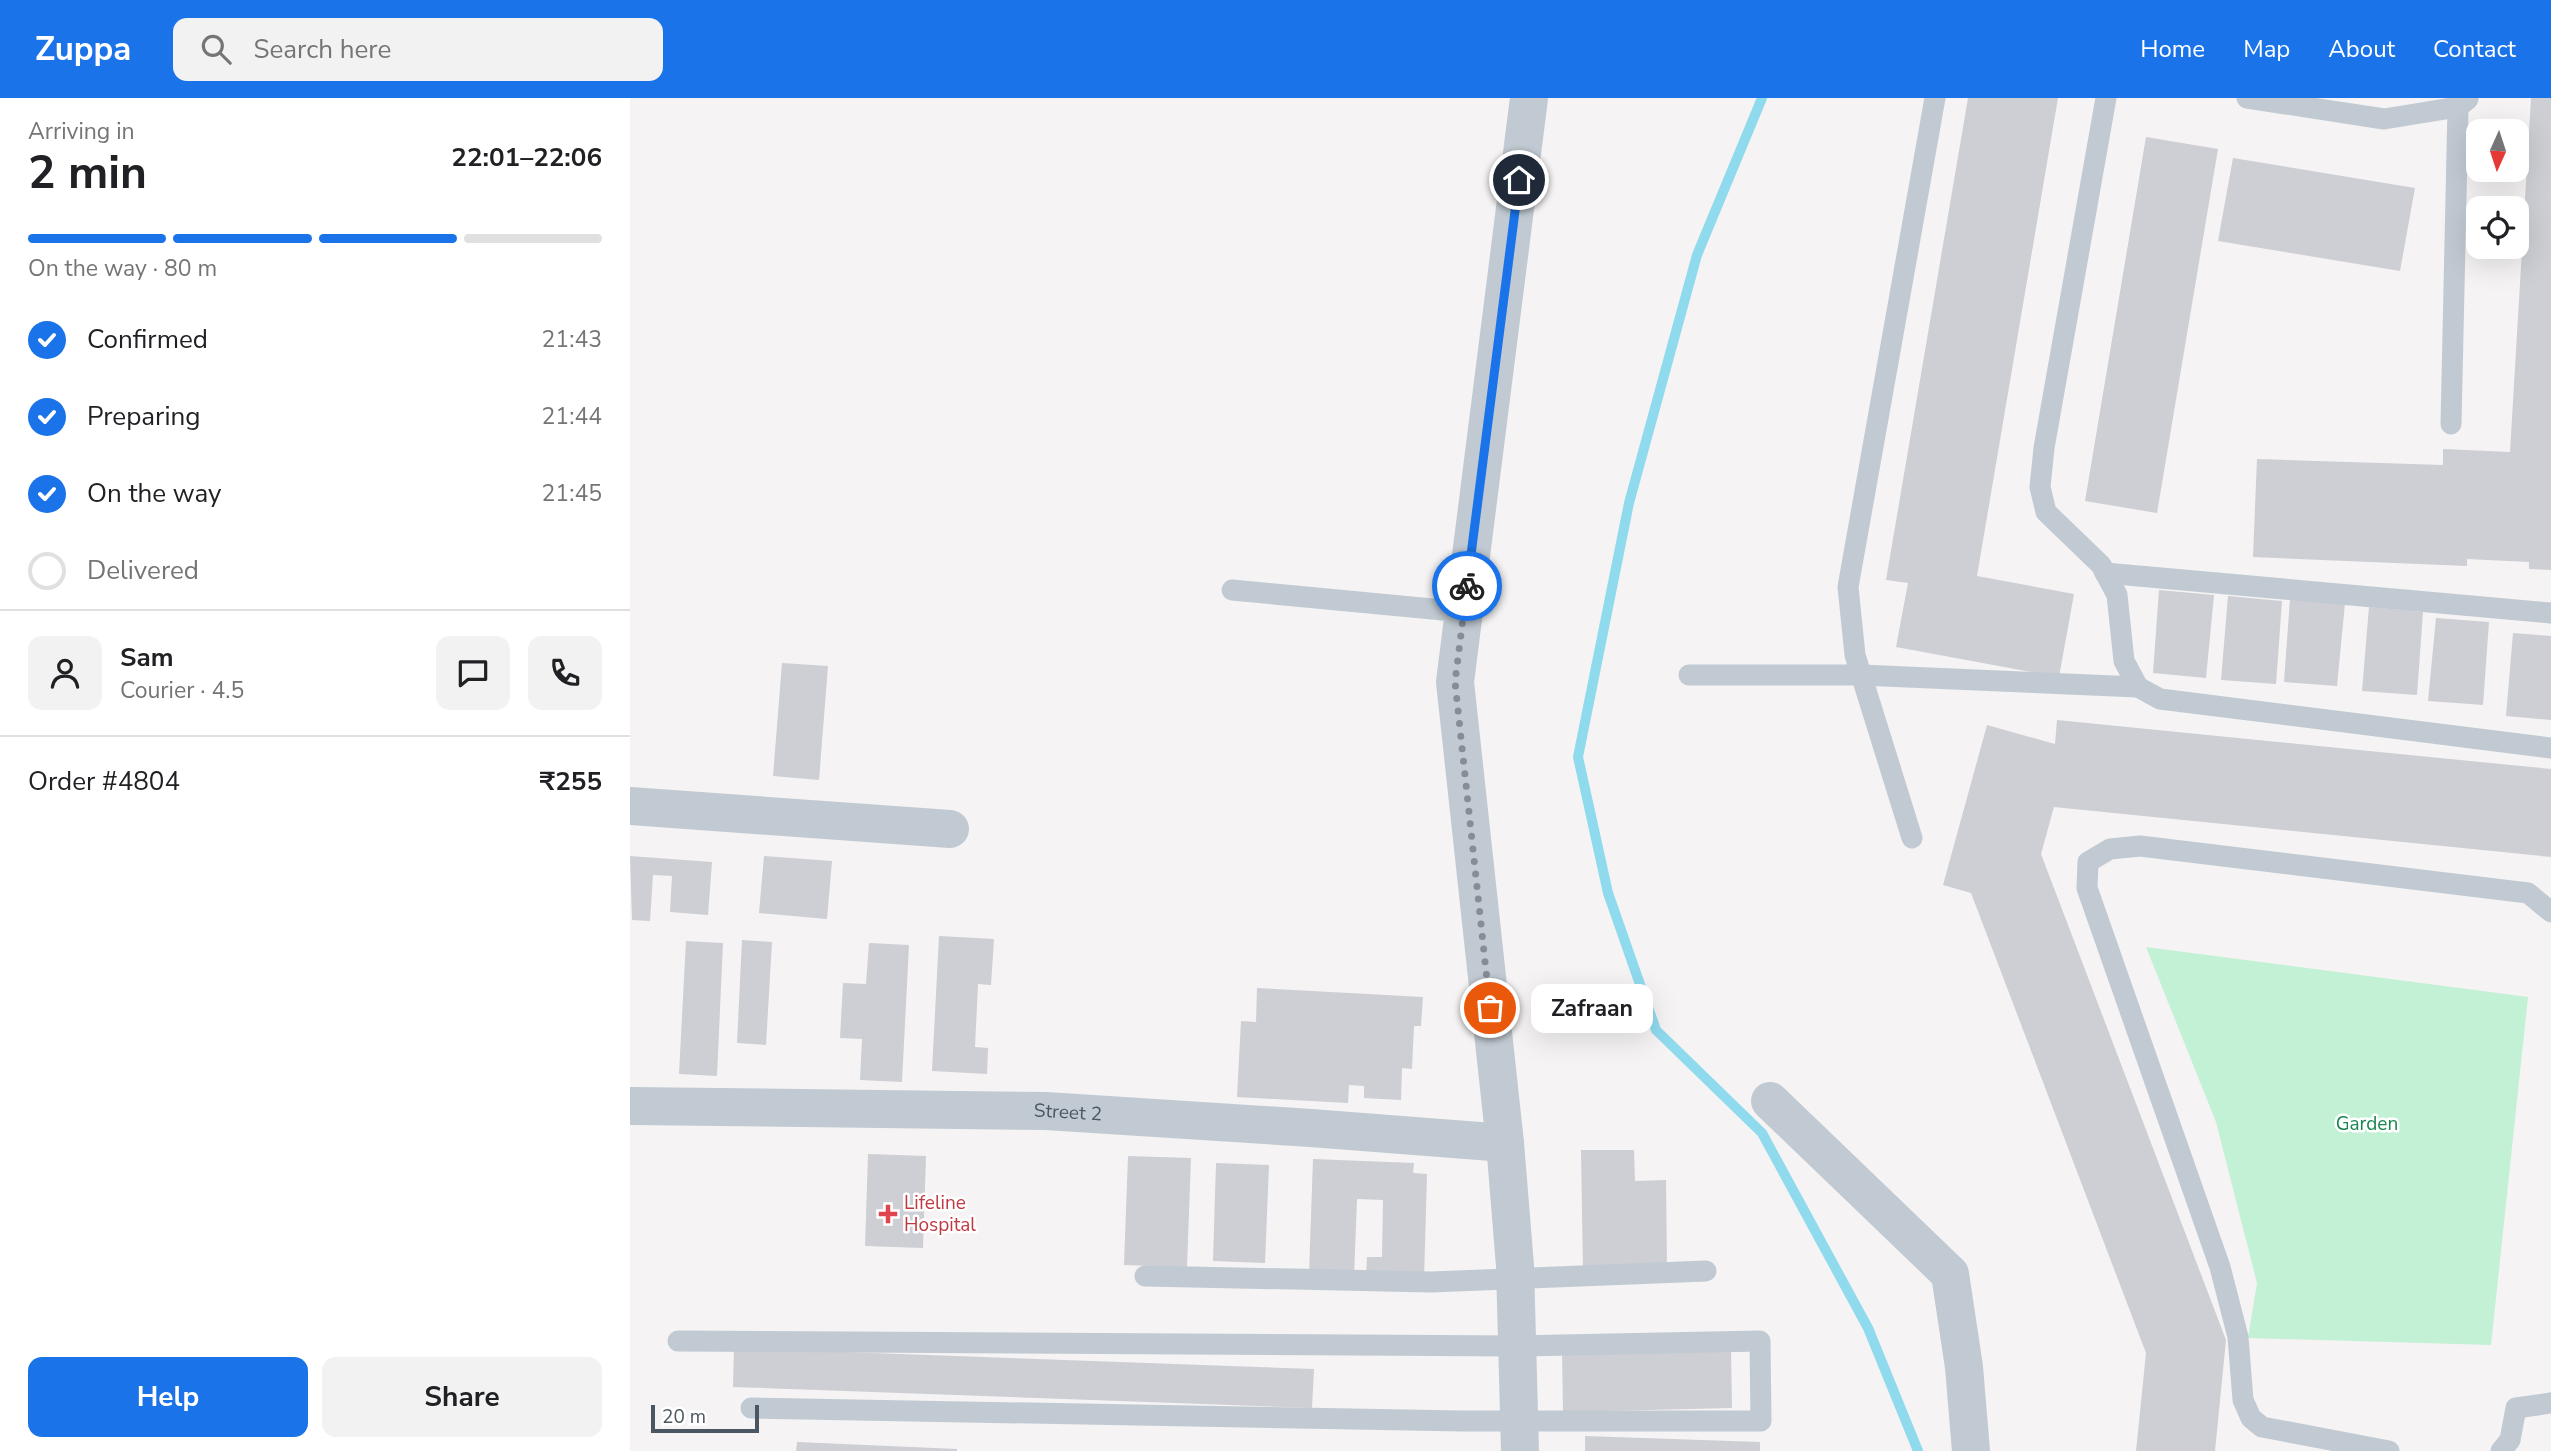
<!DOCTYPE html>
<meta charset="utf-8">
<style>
:root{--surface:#fff;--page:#f2f2f2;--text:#202124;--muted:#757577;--line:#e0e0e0;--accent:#1a73e8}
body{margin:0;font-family:"Nunito Sans",sans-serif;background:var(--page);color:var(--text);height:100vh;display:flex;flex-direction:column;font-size:26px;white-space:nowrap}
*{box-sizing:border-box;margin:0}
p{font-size:23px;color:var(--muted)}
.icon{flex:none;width:38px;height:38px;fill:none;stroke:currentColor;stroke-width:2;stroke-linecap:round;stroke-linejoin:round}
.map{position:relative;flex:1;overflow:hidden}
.panel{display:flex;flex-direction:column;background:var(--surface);width:630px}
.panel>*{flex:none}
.needle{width:46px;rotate:183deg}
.controls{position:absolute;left:1836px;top:21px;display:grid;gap:14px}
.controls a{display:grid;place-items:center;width:63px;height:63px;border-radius:14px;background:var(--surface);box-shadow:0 7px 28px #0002;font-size:35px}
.scale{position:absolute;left:21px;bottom:18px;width:108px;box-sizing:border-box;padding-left:7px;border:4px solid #4a5661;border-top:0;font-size:19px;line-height:24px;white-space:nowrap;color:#4a5661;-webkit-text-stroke:5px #fff;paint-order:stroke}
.pin{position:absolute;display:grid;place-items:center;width:60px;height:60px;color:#fff;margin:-30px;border:4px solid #fff;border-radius:50%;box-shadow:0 2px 7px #0007}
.courier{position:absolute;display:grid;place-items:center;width:70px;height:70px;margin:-35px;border:5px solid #1a73e8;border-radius:50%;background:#fff;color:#222;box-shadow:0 2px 9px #0007}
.bubble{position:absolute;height:49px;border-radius:14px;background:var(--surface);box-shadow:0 7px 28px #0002;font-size:23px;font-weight:700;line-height:49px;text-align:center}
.headline em{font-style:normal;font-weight:700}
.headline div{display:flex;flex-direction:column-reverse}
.headline{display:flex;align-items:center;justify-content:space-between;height:119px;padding:0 28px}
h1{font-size:46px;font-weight:700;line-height:52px}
.bar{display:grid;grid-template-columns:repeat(4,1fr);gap:10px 7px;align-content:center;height:84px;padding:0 28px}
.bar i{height:9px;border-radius:5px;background:var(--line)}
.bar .active{background:var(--accent)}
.bar p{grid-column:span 4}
.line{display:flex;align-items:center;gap:18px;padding:0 28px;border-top:2px solid var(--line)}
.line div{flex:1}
.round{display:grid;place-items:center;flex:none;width:74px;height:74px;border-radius:14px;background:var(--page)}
ol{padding:0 28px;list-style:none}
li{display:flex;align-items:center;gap:21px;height:77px}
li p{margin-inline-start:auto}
li .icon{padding:7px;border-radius:50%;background:var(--accent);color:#fff;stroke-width:4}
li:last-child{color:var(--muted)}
li i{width:38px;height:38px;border:4px solid var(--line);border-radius:50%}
.action{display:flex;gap:14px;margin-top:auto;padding:14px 28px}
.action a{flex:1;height:80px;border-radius:14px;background:var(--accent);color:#fff;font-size:28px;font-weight:700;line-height:80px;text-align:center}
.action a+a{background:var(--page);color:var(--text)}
header{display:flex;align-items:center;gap:42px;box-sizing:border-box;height:98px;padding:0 35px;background:var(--accent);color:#fff}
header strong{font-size:33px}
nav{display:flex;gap:38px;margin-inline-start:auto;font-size:24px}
.search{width:490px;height:63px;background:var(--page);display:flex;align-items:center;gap:18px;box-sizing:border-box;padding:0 24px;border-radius:14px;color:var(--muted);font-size:26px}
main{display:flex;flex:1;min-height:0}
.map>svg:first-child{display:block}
.green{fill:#c3f1d5}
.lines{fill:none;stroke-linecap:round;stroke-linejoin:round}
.stream{stroke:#90daee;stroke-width:10}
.building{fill:#cdcfd5}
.lane{stroke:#c1cad2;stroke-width:21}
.street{stroke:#c1cad2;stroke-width:38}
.done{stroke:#868d94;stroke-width:7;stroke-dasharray:0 12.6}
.route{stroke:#1a73e8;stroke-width:9}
.health-dot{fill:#e0444e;stroke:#fff;stroke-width:2.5}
.labels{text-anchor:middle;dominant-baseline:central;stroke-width:5;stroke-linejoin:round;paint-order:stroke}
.street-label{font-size:19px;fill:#4a5661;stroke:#fff}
.park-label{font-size:19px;fill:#17864f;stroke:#fff}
.health-label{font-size:19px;fill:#be3a42;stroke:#fff;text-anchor:start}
</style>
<header>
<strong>Zuppa</strong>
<div class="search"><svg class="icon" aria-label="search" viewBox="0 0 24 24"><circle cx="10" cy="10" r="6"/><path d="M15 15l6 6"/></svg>Search here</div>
<nav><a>Home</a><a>Map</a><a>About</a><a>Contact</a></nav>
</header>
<main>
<section class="panel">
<div class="headline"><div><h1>2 min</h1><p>Arriving in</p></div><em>22:01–22:06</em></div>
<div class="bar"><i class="active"></i><i class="active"></i><i class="active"></i><i></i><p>On the way · 80 m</p></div>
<ol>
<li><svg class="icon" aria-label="check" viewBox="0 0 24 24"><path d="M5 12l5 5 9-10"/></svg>Confirmed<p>21:43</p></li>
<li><svg class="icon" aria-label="check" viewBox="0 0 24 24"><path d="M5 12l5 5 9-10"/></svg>Preparing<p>21:44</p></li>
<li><svg class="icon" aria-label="check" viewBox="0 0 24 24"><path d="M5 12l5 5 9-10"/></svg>On the way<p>21:45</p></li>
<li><i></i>Delivered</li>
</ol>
<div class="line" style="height:126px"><a class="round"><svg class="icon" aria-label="person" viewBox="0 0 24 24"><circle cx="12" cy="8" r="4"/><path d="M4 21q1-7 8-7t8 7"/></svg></a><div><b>Sam</b><p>Courier · 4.5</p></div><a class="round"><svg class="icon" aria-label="chat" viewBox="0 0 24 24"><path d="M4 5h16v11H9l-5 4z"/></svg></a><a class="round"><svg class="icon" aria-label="phone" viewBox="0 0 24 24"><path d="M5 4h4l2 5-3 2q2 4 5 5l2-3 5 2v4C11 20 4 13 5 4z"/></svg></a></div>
<div class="line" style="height:91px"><div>Order #4804</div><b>₹255</b></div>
<div class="action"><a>Help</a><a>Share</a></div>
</section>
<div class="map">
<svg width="1921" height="1353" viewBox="0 0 1921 1353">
<rect width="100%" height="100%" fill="#f5f3f3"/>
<polygon class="green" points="1516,849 1898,899 1861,1247 1618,1240 1627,1185 1586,1024"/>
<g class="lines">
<polyline class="stream" points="1132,0 1067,157 999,405 948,659 978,795 1026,932 1132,1035 1238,1230 1288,1353"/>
</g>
<g class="building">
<polygon points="1338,0 1428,0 1347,478 1444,496 1429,579 1266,549 1278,485 1256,482"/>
<polygon points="1901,0 1921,0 1921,472 1899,471 1899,464 1837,461 1837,468 1623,459 1627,361 1813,367 1813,351 1880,354"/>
<polygon points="1516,39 1588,51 1527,415 1455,403"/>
<polygon points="1603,60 1785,90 1770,173 1588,143"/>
<polygon points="1529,492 1584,497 1576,580 1523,575"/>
<polygon points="1598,498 1652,503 1646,586 1591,582"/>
<polygon points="1660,501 1715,505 1707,588 1654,584"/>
<polygon points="1739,509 1793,514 1787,597 1732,593"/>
<polygon points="1806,520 1859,524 1853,607 1798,603"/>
<polygon points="1883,535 1921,538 1921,622 1876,618"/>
<polygon points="152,565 198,568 189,682 143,678"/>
<polygon points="1427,622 1921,671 1921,759 1424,709 1411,756 1596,1242 1585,1353 1506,1353 1516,1255 1341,795 1313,787 1357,627 1425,646"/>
<polygon points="0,758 82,764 78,817 40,814 42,778 23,777 20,823 2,822"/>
<polygon points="134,758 202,763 197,821 129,815"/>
<polygon points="309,838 364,841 361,887 348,886 345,949 358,950 357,976 302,973"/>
<polygon points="112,842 142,844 136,947 107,945"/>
<polygon points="56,843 93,845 87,978 49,976"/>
<polygon points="239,845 279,847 272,984 230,982 232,941 210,940 213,885 236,886"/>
<polygon points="627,890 793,899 791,928 784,928 782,971 772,970 771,1002 734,1000 734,988 719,987 718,1005 607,999 611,923 626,924"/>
<polygon points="951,1052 1004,1052 1005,1083 1036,1082 1037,1170 953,1172"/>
<polygon points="238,1056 296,1058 293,1150 235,1148"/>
<polygon points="498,1058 561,1060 557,1169 494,1167"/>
<polygon points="683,1061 784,1065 783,1075 797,1076 794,1181 736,1179 737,1159 752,1159 753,1102 727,1101 724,1178 679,1176"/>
<polygon points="586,1065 639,1067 635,1165 583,1163"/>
<polygon points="104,1250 684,1271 682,1310 103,1289"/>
<polygon points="1101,1252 1102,1310 933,1314 932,1255"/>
<polygon points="955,1338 1130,1344 1130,1353 955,1353"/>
<polygon points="167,1344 327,1351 327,1353 166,1353"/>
</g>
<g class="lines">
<g class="lane">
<polyline points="1476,0 1414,350 1410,389 1416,414 1471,467 1487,497 1494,563 1508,589 1530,601 1921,650"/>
<polyline points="1617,0 1754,21 1828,9 1838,1"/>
<polyline points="1821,326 1828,9"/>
<polyline points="1475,475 1921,515"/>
<polyline points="602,492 834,514"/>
<polyline points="1059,577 1231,577 1508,589"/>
<polyline points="1282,740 1225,557 1218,489 1305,0"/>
<polyline points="515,1178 801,1184 1076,1173"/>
<polyline points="48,1243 888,1248 1130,1243 1131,1323 832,1323 121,1310"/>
<polyline points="1759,1353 1632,1329 1621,1320 1613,1302 1608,1239 1590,1169 1457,790 1458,764 1480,751 1510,748 1898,795 1921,814"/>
<polyline points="1871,1353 1880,1342 1886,1310 1921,1305"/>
</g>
<g class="street">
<polyline points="0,708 320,731"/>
<polyline points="1140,1003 1320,1176 1334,1269 1341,1353"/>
<path id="s1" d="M0,1008L416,1013L681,1030L875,1045"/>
<polyline points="890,1353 885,1168 875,1045 825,584 899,0"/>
</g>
</g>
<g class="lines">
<polyline class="done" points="837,488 825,584 860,910"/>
<polyline class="route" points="837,488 889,82"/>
</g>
<path class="health-dot" d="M254.5 1105.5h7v7h7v7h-7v7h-7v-7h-7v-7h7z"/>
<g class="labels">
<g class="street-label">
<text stroke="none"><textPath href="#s1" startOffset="438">Street 2</textPath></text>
</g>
<g class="park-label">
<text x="1737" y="1026">Garden</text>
</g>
<g class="health-label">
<text x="274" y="1105">Lifeline<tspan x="274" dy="22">Hospital</tspan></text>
</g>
</g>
</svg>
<div class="controls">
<a><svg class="needle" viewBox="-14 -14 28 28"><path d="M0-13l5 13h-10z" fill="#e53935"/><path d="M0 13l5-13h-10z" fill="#757577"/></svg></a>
<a><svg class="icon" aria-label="locate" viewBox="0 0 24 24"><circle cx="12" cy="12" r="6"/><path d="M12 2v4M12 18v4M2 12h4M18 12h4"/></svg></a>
</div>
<div class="scale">20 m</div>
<div class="pin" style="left:860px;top:910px;background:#ea580c"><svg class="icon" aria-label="bag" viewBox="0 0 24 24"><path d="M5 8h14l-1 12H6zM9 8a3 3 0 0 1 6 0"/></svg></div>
<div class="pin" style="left:889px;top:82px;background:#1f2937"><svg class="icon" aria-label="home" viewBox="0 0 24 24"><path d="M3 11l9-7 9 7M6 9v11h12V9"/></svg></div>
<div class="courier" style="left:837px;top:488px"><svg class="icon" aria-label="bike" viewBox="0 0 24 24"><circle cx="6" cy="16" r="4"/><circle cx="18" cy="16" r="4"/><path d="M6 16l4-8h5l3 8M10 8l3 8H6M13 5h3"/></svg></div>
<div class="bubble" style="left:901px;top:886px;width:122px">Zafraan</div>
</div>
</main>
